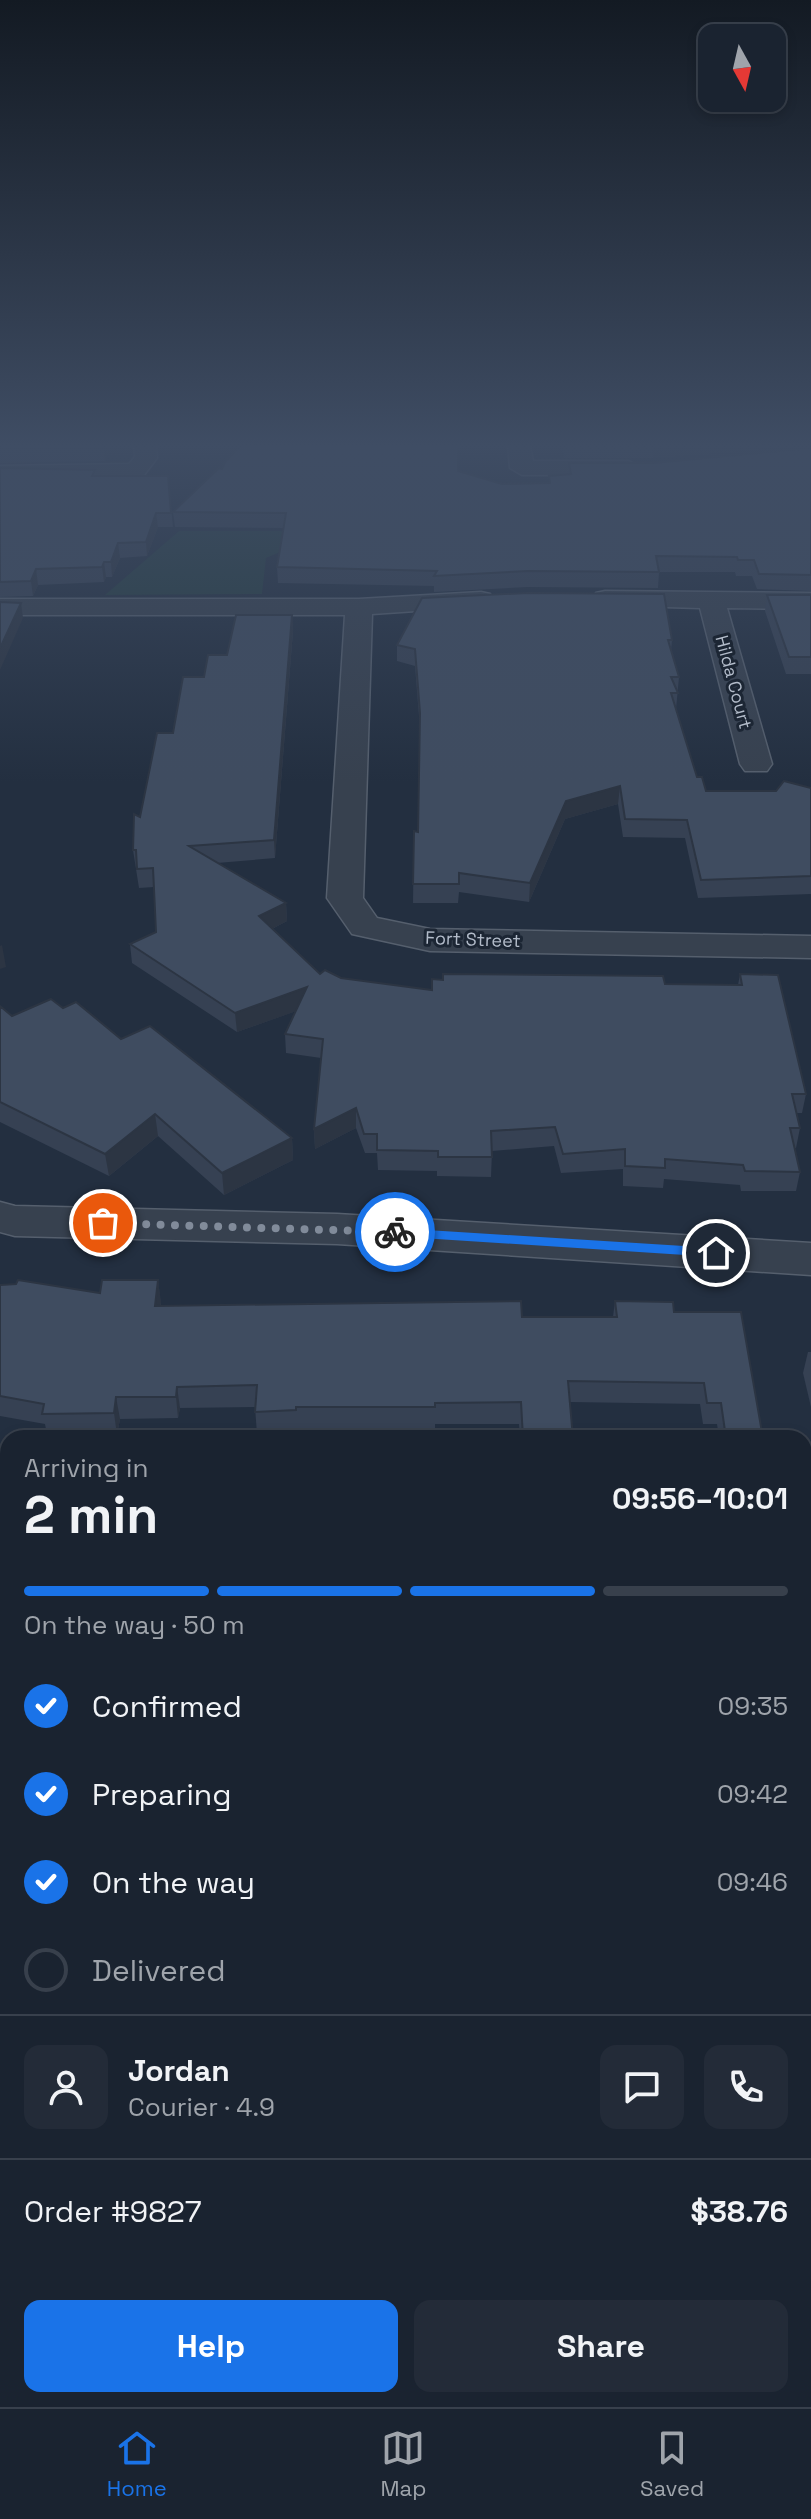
<!DOCTYPE html>
<meta charset="utf-8">
<style>
:root{--surface:#1a2330;--page:#232b38;--text:#f1f3f6;--muted:#9fa4ab;--line:#38404c;--accent:#1a73e8}
body{margin:0;font-family:"Space Grotesk",sans-serif;background:var(--page);color:var(--text);height:100vh;display:flex;flex-direction:column;font-size:30px;white-space:nowrap}
*{box-sizing:border-box;margin:0}
p{font-size:26px;color:var(--muted)}
.icon{flex:none;width:44px;height:44px;fill:none;stroke:currentColor;stroke-width:2;stroke-linecap:round;stroke-linejoin:round}
.map{position:relative;flex:1;overflow:hidden}
.panel{position:absolute;left:0px;top:1430px;width:812px;height:978px;display:flex;flex-direction:column;background:var(--surface);border-radius:24px 24px 0 0;box-shadow:0 4px 12px #0003,0 0 0 2px var(--line)}
.panel>*{flex:none}
.needle{width:52px;rotate:172deg}
.controls{position:absolute;left:698px;top:24px;display:grid;gap:16px}
.controls a{display:grid;place-items:center;width:88px;height:88px;border-radius:16px;background:var(--surface);box-shadow:0 4px 12px #0003,0 0 0 2px var(--line);font-size:40px}
.pin{position:absolute;display:grid;place-items:center;width:68px;height:68px;color:#fff;margin:-34px;border:4px solid #fff;border-radius:50%;box-shadow:0 2px 8px #0007}
.courier{position:absolute;display:grid;place-items:center;width:80px;height:80px;margin:-40px;border:6px solid #1a73e8;border-radius:50%;background:#fff;color:#222;box-shadow:0 2px 10px #0007}
.headline em{font-style:normal;font-weight:800}
.headline div{display:flex;flex-direction:column-reverse}
.headline{display:flex;align-items:center;justify-content:space-between;height:136px;padding:0 24px}
h1{font-size:52px;font-weight:800;line-height:60px}
.bar{display:grid;grid-template-columns:repeat(4,1fr);gap:12px 8px;align-content:center;height:96px;padding:0 24px}
.bar i{height:10px;border-radius:6px;background:var(--line)}
.bar .selected{background:var(--accent)}
.bar p{grid-column:span 4}
.line{display:flex;align-items:center;gap:20px;padding:0 24px;border-top:2px solid var(--line)}
.line div{flex:1}
.round{display:grid;place-items:center;flex:none;width:84px;height:84px;border-radius:16px;background:var(--page)}
ol{padding:0 24px;list-style:none}
li{display:flex;align-items:center;gap:24px;height:88px}
li p{margin-inline-start:auto}
li .icon{padding:8px;border-radius:50%;background:var(--accent);color:#fff;stroke-width:4}
li:last-child{color:var(--muted)}
li i{width:44px;height:44px;border:4px solid var(--line);border-radius:50%}
.cta{display:flex;gap:16px;margin-top:auto;padding:16px 24px}
.cta a{flex:1;height:92px;border-radius:16px;background:var(--accent);color:#fff;font-size:32px;font-weight:800;line-height:92px;text-align:center}
.cta a+a{background:var(--page);color:var(--text)}
.tabs{display:flex;justify-content:space-around;align-items:center;height:112px;border-top:2px solid var(--line);background:var(--surface);font-size:22px;color:var(--muted)}
.tabs a{display:grid;justify-items:center;gap:4px}
.tabs .selected{color:var(--accent)}
.map>svg:first-child{display:block}
.green{fill:#253d41}
.lines{fill:none;stroke-linecap:round;stroke-linejoin:round}
.minor-casing{stroke:#555f6d;stroke-width:3}
.minor{fill:#37414f;fill-rule:evenodd}
.wall{fill:#364153}
.shaded-wall{fill:#2c3543}
.building{fill:#3f4c60;stroke:#2c3543;stroke-width:2}
.route{fill:#1a73e8}
.done{stroke:#818b9a;stroke-width:8;stroke-dasharray:0 14.4}
.labels{text-anchor:middle;dominant-baseline:central;stroke-width:6;stroke-linejoin:round;paint-order:stroke}
.far-street-label{font-size:18px;fill:#b3bcca;stroke:#1c2634}
</style>
<div class="map">
<svg width="811" height="2407" viewBox="0 0 811 2407">
<rect width="100%" height="100%" fill="#232f40"/>
<polygon class="green" points="179,531 329,531 266,558 262,594 105,595"/>
<g class="lines">
<g class="minor-casing">
<g id="minor">
<polygon points="134,445 156,445 157,458 144,475 110,481 0,480 0,466 129,464 135,457"/>
<polygon points="508,445 530,445 533,461 629,461 641,468 629,475 522,475 510,468"/>
<polygon points="605,591 811,593 811,609 727,608 772,764 767,771 745,771 740,764 700,608 596,605 592,599 596,593"/>
<polygon points="481,592 490,594 494,600 490,606 372,614 363,898 377,918 430,929 811,936 811,958 430,951 352,934 327,898 345,615 0,615 0,599 359,599"/>
<polygon points="0,1202 15,1206 337,1214 811,1243 811,1275 337,1244 15,1236 0,1232"/>
<rect x="804" y="1845" width="7" height="60"/>
<polygon points="0,1846 8,1846 8,1985 0,1989"/>
</g>
</g>
<use href="#minor" class="minor"/>
</g>
<g class="wall">
<polygon points="0,445 112,445 105,461 0,463"/>
<polygon points="562,445 807,445 653,458 564,458"/>
<polygon points="811,448 811,591 757,589 752,576 736,576 735,572 659,572 658,588 527,587 434,592 434,586 278,583 277,567 284,528 175,527 173,512 222,469 458,471 502,484 549,483 549,476 568,474 569,463 654,463"/>
<polygon points="0,468 96,476 168,476 173,527 158,527 147,556 120,558 112,577 106,577 104,582 38,585 33,596 0,597"/>
<polygon points="767,595 811,595 811,674 786,674 765,611"/>
<polygon points="292,615 293,631 275,858 217,863 286,903 287,921 272,929 320,974 341,978 432,990 665,984 738,985 740,974 806,1094 802,1113 796,1113 800,1128 796,1148 794,1148 800,1172 796,1191 741,1191 740,1185 664,1179 663,1188 623,1186 623,1169 561,1173 554,1146 492,1151 491,1177 437,1176 437,1171 378,1170 377,1153 365,1153 356,1128 315,1149 314,1129 321,1058 286,1053 285,1034 296,1011 237,1032 132,963 130,944 156,932 154,887 139,888 133,850 140,817 173,733 204,677 227,655"/>
<polygon points="672,640 671,651 679,677 676,709 697,777 706,791 776,791 811,788 811,894 698,898 685,838 623,837 618,804 565,819 529,902 459,892 458,903 413,903 414,831 418,832 420,729 415,666 397,661 397,645"/>
<polygon points="0,1006 12,1016 63,1008 121,1039 292,1138 293,1160 224,1195 158,1136 109,1176 0,1122"/>
<polygon points="158,1280 161,1306 522,1317 613,1317 615,1301 674,1312 763,1438 719,1438 717,1424 703,1424 700,1404 570,1402 573,1438 520,1438 519,1424 435,1424 435,1428 297,1428 297,1432 257,1434 255,1407 180,1408 178,1418 120,1419 117,1435 47,1435 45,1424 0,1416 0,1285 100,1293"/>
<polygon points="808,1352 811,1352 811,1407 803,1373"/>
<polygon points="0,1485 4,1499 8,1499 8,1750 0,1750 0,1599 4,1580 0,1580"/>
<polygon points="804,1562 811,1601 811,1748 809,1750 804,1750"/>
<polygon points="804,2011 811,2012 811,2371 804,2371"/>
</g>
<g class="shaded-wall">
<polygon points="105,445 112,445 105,461 104,448"/>
<polygon points="654,445 807,445 653,458"/>
<polygon points="156,513 158,527 147,556 146,542"/>
<polygon points="118,543 120,558 112,577 111,562"/>
<polygon points="104,562 106,577 104,582 102,567"/>
<polygon points="36,569 38,585 33,596 31,581"/>
<polygon points="21,603 23,618 0,670 0,648"/>
<polygon points="292,615 293,631 275,858 274,840"/>
<polygon points="620,786 618,804 565,819 529,902 530,883 566,801"/>
<polygon points="286,903 287,921 260,935 259,916"/>
<polygon points="2,945 6,967 0,969 0,946"/>
<polygon points="307,987 308,1007 237,1032 235,1013"/>
<polygon points="356,1108 356,1128 315,1149 314,1129"/>
<polygon points="155,1114 158,1136 109,1176 105,1154"/>
<polygon points="292,1138 293,1160 224,1195 222,1173"/>
<polygon points="158,1280 161,1302 158,1327 155,1306"/>
<polygon points="177,1387 180,1408 178,1418 176,1397"/>
<polygon points="116,1397 120,1419 117,1435 114,1413"/>
<polygon points="0,1485 5,1503 0,1523"/>
<polygon points="101,2400 108,2400 108,2407 100,2407"/>
</g>
<g class="building">
<polygon points="0,445 105,445 104,448 0,449"/>
<polygon points="242,445 458,445 458,471 502,484 550,483 549,476 571,474 569,463 654,463 811,448 811,575 759,574 754,560 738,560 737,557 656,556 659,572 528,571 434,576 437,571 277,567 286,513 173,512 219,468 222,469 225,462"/>
<polygon points="0,468 95,470 92,476 168,476 171,513 156,513 146,542 118,543 111,562 104,562 102,567 36,569 31,581 0,582"/>
<polygon points="528,593 664,594 672,640 668,640 679,677 671,677 678,693 671,693 697,777 702,777 706,791 776,791 784,781 811,788 811,876 701,880 687,820 625,819 620,786 566,801 530,883 459,873 459,884 413,884 414,831 418,832 420,713 415,649 397,645 422,598"/>
<polygon points="767,595 811,595 811,657 789,657"/>
<polygon points="0,602 21,603 0,648"/>
<polygon points="236,615 292,615 274,840 189,846 286,903 259,916 320,974 325,970 341,978 432,990 432,979 443,980 443,974 663,976 665,984 742,985 740,974 778,975 806,1094 792,1094 800,1128 790,1128 800,1172 745,1171 743,1165 665,1159 665,1168 625,1166 625,1149 563,1154 555,1127 491,1131 492,1157 438,1157 438,1151 377,1150 377,1134 364,1134 356,1108 314,1129 323,1039 285,1034 307,987 235,1013 130,944 156,932 153,868 137,869 136,850 133,850 134,814 140,817 157,733 173,733 183,677 204,677 208,655 227,655"/>
<polygon points="51,999 63,1008 76,1002 121,1039 150,1026 292,1138 222,1173 155,1114 105,1154 0,1102 0,1006 12,1016"/>
<polygon points="18,1280 100,1293 102,1280 158,1280 155,1306 521,1301 522,1317 617,1317 615,1301 673,1302 674,1312 741,1312 763,1438 726,1438 721,1403 707,1403 704,1383 568,1381 573,1438 523,1438 521,1402 435,1403 435,1407 296,1407 296,1410 255,1412 257,1385 177,1387 176,1397 116,1397 114,1413 42,1414 44,1404 0,1396 0,1285 16,1284"/>
<rect x="0" y="1499" width="8" height="56"/>
<polygon points="804,1562 811,1601 811,1726 804,1726"/>
<polygon points="8,1564 8,1726 0,1726 0,1599"/>
<polygon points="804,2011 811,2012 811,2351 804,2300"/>
<polygon points="8,2377 8,2400 101,2400 100,2407 3,2407"/>
</g>
<linearGradient id="sky" x2="0" y2="1"><stop stop-color="#131a23"/><stop offset="0.57" stop-color="#3f4d64"/><stop offset="1" stop-color="#3f4d64" stop-opacity="0"/></linearGradient>
<rect width="811" height="782" fill="url(#sky)"/>
<polygon class="route" points="395,1228 716,1248 723,1253 716,1257 390,1236 388,1232"/>
<g class="lines">
<polyline class="done" points="103,1223 395,1232"/>
</g>
<g class="labels">
<g class="far-street-label">
<text transform="translate(734 682) rotate(75)">Hilda Court</text>
<text transform="translate(473 939) rotate(2)">Fort Street</text>
</g>
</g>
</svg>
<div class="controls">
<a><svg class="needle" viewBox="-14 -14 28 28"><path d="M0-13l5 13h-10z" fill="#e53935"/><path d="M0 13l5-13h-10z" fill="#9fa4ab"/></svg></a>
</div>
<div class="pin" style="left:103px;top:1223px;background:#ea580c"><svg class="icon" aria-label="bag" viewBox="0 0 24 24"><path d="M5 8h14l-1 12H6zM9 8a3 3 0 0 1 6 0"/></svg></div>
<div class="pin" style="left:716px;top:1253px;background:#1f2937"><svg class="icon" aria-label="home" viewBox="0 0 24 24"><path d="M3 11l9-7 9 7M6 9v11h12V9"/></svg></div>
<div class="courier" style="left:395px;top:1232px"><svg class="icon" aria-label="bike" viewBox="0 0 24 24"><circle cx="6" cy="16" r="4"/><circle cx="18" cy="16" r="4"/><path d="M6 16l4-8h5l3 8M10 8l3 8H6M13 5h3"/></svg></div>
<section class="panel">
<div class="headline"><div><h1>2 min</h1><p>Arriving in</p></div><em>09:56–10:01</em></div>
<div class="bar"><i class="selected"></i><i class="selected"></i><i class="selected"></i><i></i><p>On the way · 50 m</p></div>
<ol>
<li><svg class="icon" aria-label="check" viewBox="0 0 24 24"><path d="M5 12l5 5 9-10"/></svg>Confirmed<p>09:35</p></li>
<li><svg class="icon" aria-label="check" viewBox="0 0 24 24"><path d="M5 12l5 5 9-10"/></svg>Preparing<p>09:42</p></li>
<li><svg class="icon" aria-label="check" viewBox="0 0 24 24"><path d="M5 12l5 5 9-10"/></svg>On the way<p>09:46</p></li>
<li><i></i>Delivered</li>
</ol>
<div class="line" style="height:144px"><a class="round"><svg class="icon" aria-label="person" viewBox="0 0 24 24"><circle cx="12" cy="8" r="4"/><path d="M4 21q1-7 8-7t8 7"/></svg></a><div><b>Jordan</b><p>Courier · 4.9</p></div><a class="round"><svg class="icon" aria-label="chat" viewBox="0 0 24 24"><path d="M4 5h16v11H9l-5 4z"/></svg></a><a class="round"><svg class="icon" aria-label="phone" viewBox="0 0 24 24"><path d="M5 4h4l2 5-3 2q2 4 5 5l2-3 5 2v4C11 20 4 13 5 4z"/></svg></a></div>
<div class="line" style="height:104px"><div>Order #9827</div><b>$38.76</b></div>
<div class="cta"><a>Help</a><a>Share</a></div>
</section>
</div>
<nav class="tabs">
<a class="selected"><svg class="icon" aria-label="home" viewBox="0 0 24 24"><path d="M3 11l9-7 9 7M6 9v11h12V9"/></svg>Home</a>
<a><svg class="icon" aria-label="map" viewBox="0 0 24 24"><path d="M3 6l6-2 6 2 6-2v14l-6 2-6-2-6 2zM9 4v14M15 6v14"/></svg>Map</a>
<a><svg class="icon" aria-label="saved" viewBox="0 0 24 24"><path d="M7 4h10v16l-5-4-5 4z"/></svg>Saved</a>
</nav>
